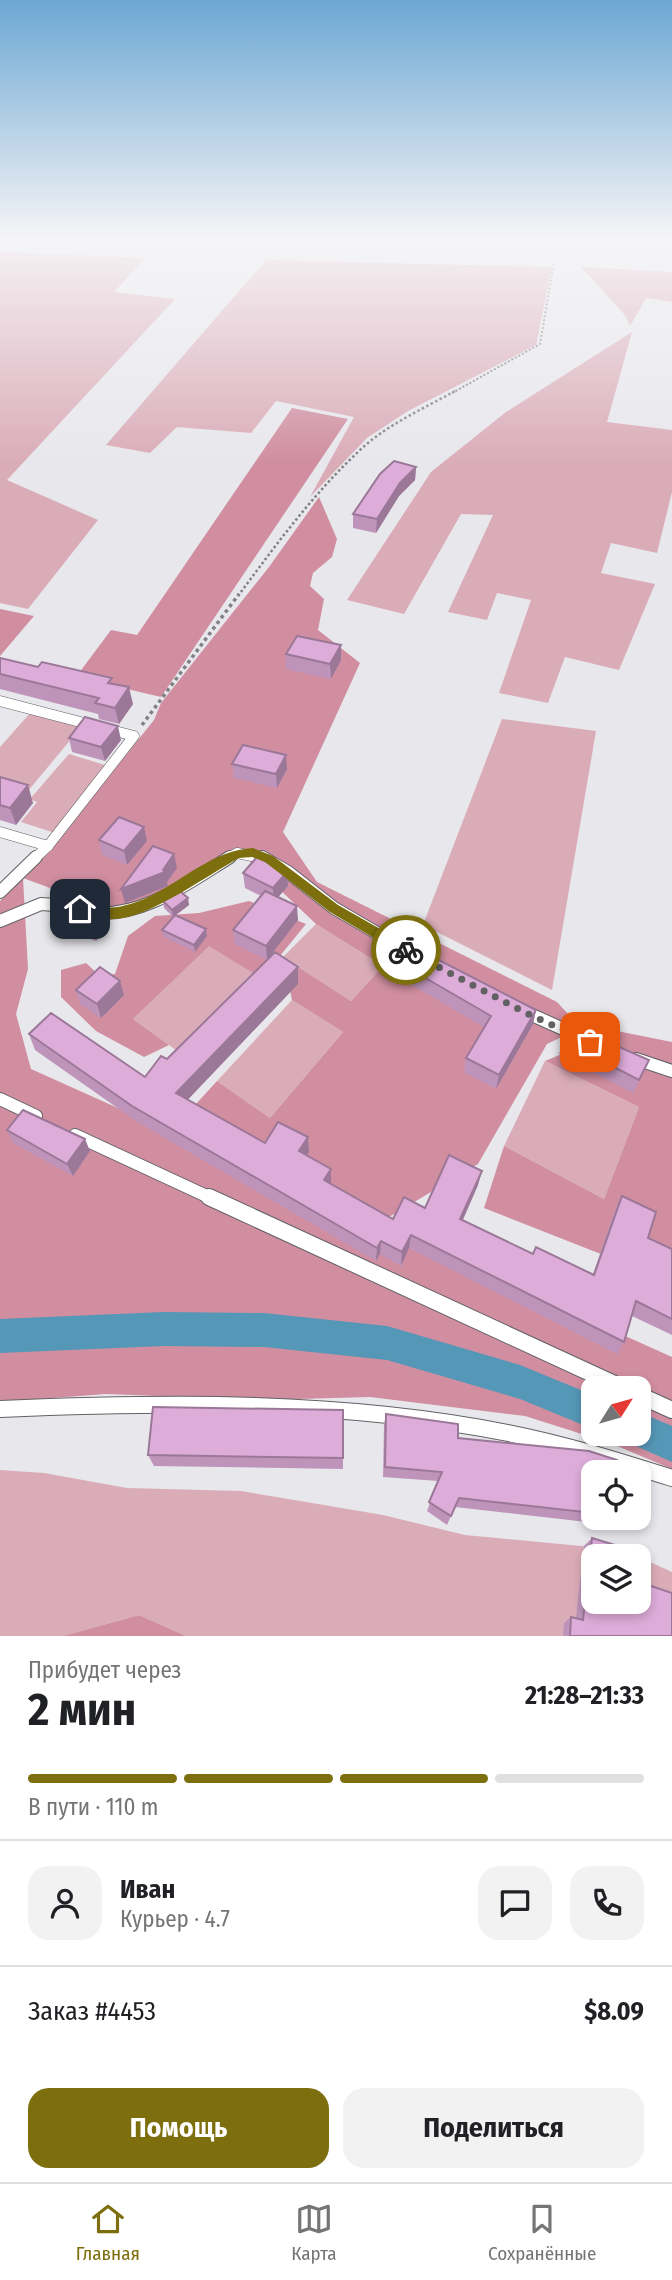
<!DOCTYPE html>
<html lang="ru">
<meta charset="utf-8">
<style>
:root{--surface:#fff;--page:#f2f2f2;--text:#202124;--muted:#757577;--line:#e0e0e0;--accent:#7d6f0d}
body{margin:0;font-family:"Fira Sans Condensed",sans-serif;background:var(--page);color:var(--text);height:100vh;display:flex;flex-direction:column;font-size:26px;white-space:nowrap}
*{box-sizing:border-box;margin:0}
p{font-size:23px;color:var(--muted)}
.icon{flex:none;width:38px;height:38px;fill:none;stroke:currentColor;stroke-width:2;stroke-linecap:round;stroke-linejoin:round}
.map{position:relative;height:1636px;overflow:hidden}
.panel{display:flex;flex-direction:column;background:var(--surface);flex:1}
.panel>*{flex:none}
.needle{width:46px;rotate:53deg}
.buttons{position:absolute;left:581px;top:1376px;display:grid;gap:14px}
.buttons a{display:grid;place-items:center;width:70px;height:70px;border-radius:14px;background:var(--surface);box-shadow:0 4px 10px #0003;font-size:35px}
.pin{position:absolute;display:grid;place-items:center;width:60px;height:60px;color:#fff;margin:-30px;border-radius:14px;box-shadow:0 4px 10px #0006}
.courier{position:absolute;display:grid;place-items:center;width:70px;height:70px;margin:-35px;border:5px solid #7d6f0d;border-radius:50%;background:#fff;color:#222;box-shadow:0 2px 9px #0007}
.summary em{font-style:normal;font-weight:700}
.summary div{display:flex;flex-direction:column-reverse}
.summary{display:flex;align-items:center;justify-content:space-between;height:119px;padding:0 28px}
h1{font-size:46px;font-weight:700;line-height:52px}
.bar{display:grid;grid-template-columns:repeat(4,1fr);gap:10px 7px;align-content:center;height:84px;padding:0 28px}
.bar i{height:9px;border-radius:5px;background:var(--line)}
.bar .on{background:var(--accent)}
.bar p{grid-column:span 4}
.line{display:flex;align-items:center;gap:18px;padding:0 28px;border-top:2px solid var(--line)}
.line div{flex:1}
.round{display:grid;place-items:center;flex:none;width:74px;height:74px;border-radius:21px;background:var(--page)}
.button{display:flex;gap:14px;margin-top:auto;padding:14px 28px}
.button a{flex:1;height:80px;border-radius:21px;background:var(--accent);color:#fff;font-size:28px;font-weight:700;line-height:80px;text-align:center}
.button a+a{background:var(--page);color:var(--text)}
.dock{display:flex;justify-content:space-around;align-items:center;height:98px;border-top:2px solid var(--line);background:var(--surface);font-size:19px;color:var(--muted)}
.dock a{display:grid;justify-items:center;gap:4px}
.dock .on{color:var(--accent)}
.map>svg:first-child{display:block}
.green{fill:#daacb8}
.forest{fill:#d08ea0;fill-rule:evenodd}
.lines{fill:none;stroke-linecap:round;stroke-linejoin:round}
.canal{fill:#5597b6;fill-rule:evenodd}
.service-far2-casing{stroke:#626166;stroke-width:11}
.service-far1-casing{stroke:#626166;stroke-width:14}
.service-casing{stroke:#626166;stroke-width:18}
.path-far2{stroke:#818083;stroke-width:2;stroke-dasharray:2 2;stroke-linecap:butt}
.path-far1{stroke:#818083;stroke-width:2.5;stroke-dasharray:2.5 2.5;stroke-linecap:butt}
.path{stroke:#818083;stroke-width:3.5;stroke-dasharray:3.5 3.5;stroke-linecap:butt}
.service-far2{stroke:#fff;stroke-width:10}
.service-far1{stroke:#fff;stroke-width:12}
.service{stroke:#fff;stroke-width:16}
.wall{fill:#be94bb}
.shaded-wall{fill:#9b7898}
.building{fill:#ddacd9;stroke:#9b7898;stroke-width:2}
.route{fill:#7d6f0d}
.done{stroke:#626164;stroke-width:7;stroke-dasharray:0 12.6}
</style>
<div class="map">
<svg width="672" height="1636" viewBox="0 0 672 1636">
<rect width="100%" height="100%" fill="#e8e7ec"/>
<g class="green">
<polygon points="0,252 145,258 114,292 175,299 7,480 98,520 28,609 0,603"/>
<polygon points="266,260 552,267 536,345 408,411 367,438 310,497 354,417 276,401 251,433 177,427 150,453 106,445"/>
<polygon points="581,267 672,272 672,302 646,298 630,326 625,315"/>
<polygon points="632,332 607,422 672,430 672,492 657,553 611,543 601,573 655,584 619,670 565,657 548,703 499,693 531,600 497,593 487,620 448,612 493,515 461,514 404,614 347,600 431,472 506,412"/>
<polygon points="31,712 82,726 23,797 0,790 0,747"/>
<polygon points="502,719 596,731 552,990 423,925"/>
<polygon points="69,754 108,766 55,833 21,822 37,802 30,799"/>
<polygon points="316,924 383,966 351,1001 283,957"/>
<polygon points="209,945 256,975 180,1053 133,1019"/>
<polygon points="292,1000 343,1032 270,1118 217,1081"/>
<polygon points="545,1061 639,1107 604,1199 504,1146"/>
<polygon points="0,1470 44,1473 127,1488 241,1491 383,1515 465,1535 623,1550 635,1556 593,1556 593,1601 639,1601 639,1557 672,1572 672,1636 186,1636 139,1615 64,1636 0,1636"/>
</g>
<g class="forest">
<polygon points="292,408 348,419 161,697 76,677 111,630 137,635"/>
<path d="M319,497L337,539L332,557L313,573L310,586L324,599L318,630L360,663L283,832L317,882L557,1002L581,1028L547,1044L478,1164L384,1220L196,1104L217,1081L270,1118L343,1032L292,1000L283,957L351,1001L383,966L316,924L242,854L123,915L23,878L28,969L16,1014L31,1069L672,1357V1469L610,1443L525,1416L370,1397L264,1400L106,1394L0,1402V901L49,851L154,720L161,703L269,567ZM593,1388H639V1433H593Z"/>
<polygon points="0,609 34,616 0,656"/>
<polygon points="249,901 306,924 191,1065 256,975 209,946 133,1019 169,1045 144,1057 96,1031 61,997 61,970 86,963 100,976 115,974 128,936 155,916 199,913"/>
<polygon points="617,1031 672,1042 672,1282 484,1208 504,1146 604,1199 639,1107 545,1061"/>
<polygon points="139,1615 186,1636 64,1636 67,1635"/>
</g>
<g class="lines">
<g class="canal">
<polygon points="164,1312 264,1313 387,1326 520,1365 593,1395 593,1429 520,1399 387,1360 264,1347 164,1346 0,1353 0,1319"/>
<polygon points="639,1412 672,1426 672,1462 627,1442 623,1433 639,1433"/>
</g>
<g class="service-far2-casing">
<g id="service-far2">
<polyline points="0,701 134,736 48,846 34,859"/>
<polyline points="0,832 48,846"/>
<polyline points="227,859 237,853 266,859"/>
</g>
</g>
<g class="service-far1-casing">
<g id="service-far1">
<polyline points="262,857 288,872 334,908 401,947"/>
<polyline points="0,892 36,857"/>
<path d="M93,913C144,917 188,883 230,857"/>
<polyline points="0,921 41,904 70,906"/>
<polyline points="523,1011 579,1036"/>
<polyline points="636,1059 672,1071"/>
<polyline points="0,1099 36,1116"/>
<polyline points="75,1135 213,1199"/>
</g>
</g>
<g class="service-casing">
<g id="service">
<polyline points="209,1197 623,1388"/>
<polyline points="639,1395 672,1410"/>
<path d="M0,1409C170,1402 341,1400 508,1433C564,1444 618,1461 672,1478"/>
</g>
</g>
<polyline class="path-far2" points="452,393 540,344 554,262"/>
<path class="path-far1" d="M238,596C275,546 313,494 359,451C386,425 423,409 455,391"/>
<polyline class="path" points="142,725 239,594"/>
<use href="#service-far2" class="service-far2"/>
<use href="#service-far1" class="service-far1"/>
<use href="#service" class="service"/>
</g>
<g class="wall">
<polygon points="416,467 415,480 399,496 376,533 353,528 353,514"/>
<polygon points="341,645 341,660 331,679 286,669 286,654"/>
<polygon points="0,658 113,684 133,704 119,724 99,719 98,714 0,689"/>
<polygon points="69,738 121,740 105,761 72,752"/>
<polygon points="232,764 287,769 277,788 234,778"/>
<polygon points="0,777 33,803 16,825 0,820"/>
<polygon points="144,827 147,841 127,865 102,855 99,840"/>
<polygon points="287,872 288,886 278,897 298,920 270,956 298,984 187,1100 265,1143 308,1137 309,1152 307,1155 331,1183 331,1184 393,1219 425,1208 478,1185 463,1220 533,1254 593,1274 615,1210 622,1196 648,1238 672,1249 672,1335 632,1316 624,1342 617,1354 409,1248 401,1266 380,1254 376,1261 136,1121 35,1050 29,1034 145,1077 167,1059 267,960 235,944 233,930 261,896 245,888 243,873"/>
<polygon points="163,901 189,905 176,915 206,929 207,936 195,952 164,937 162,930 173,917 164,908"/>
<polygon points="105,908 109,923 96,941 57,927 52,912"/>
<polygon points="379,951 536,1010 533,1024 496,1089 464,1072 466,1058 484,1027 378,965"/>
<polygon points="120,981 124,995 101,1018 80,1004 76,990"/>
<polygon points="563,1041 643,1073 633,1093 559,1054"/>
<polygon points="7,1130 90,1151 73,1176 13,1143"/>
<polygon points="343,1410 343,1469 154,1466 148,1455"/>
<polygon points="386,1414 458,1438 593,1472 593,1517 620,1517 613,1525 455,1507 447,1525 427,1511 438,1481 383,1477 384,1425"/>
<polygon points="592,1538 593,1601 672,1636 563,1636 564,1623 571,1617 576,1618 584,1546"/>
</g>
<g class="shaded-wall">
<polygon points="416,467 415,480 399,496 376,533 377,519 400,483"/>
<polygon points="341,645 341,660 331,679 330,664"/>
<polygon points="129,687 133,704 119,724 115,708"/>
<polygon points="118,726 121,740 105,761 101,747"/>
<polygon points="286,755 287,769 277,788 276,774"/>
<polygon points="28,785 33,803 16,825 10,808"/>
<polygon points="144,827 147,841 127,865 124,851"/>
<polygon points="174,854 177,868 167,882 168,886 125,903 121,889 163,870"/>
<polygon points="287,872 288,886 274,902 273,888"/>
<polygon points="188,898 189,905 173,917 172,910"/>
<polygon points="297,906 298,920 267,960 266,946"/>
<polygon points="105,908 109,923 96,941 92,927"/>
<polygon points="206,929 207,936 195,952 194,945"/>
<polygon points="298,967 298,984 179,1109 176,1093"/>
<polygon points="120,981 124,995 101,1018 97,1004"/>
<polygon points="536,1010 533,1024 496,1089 499,1075"/>
<polygon points="308,1137 309,1152 300,1166 299,1151"/>
<polygon points="85,1139 90,1151 73,1176 67,1164"/>
<polygon points="331,1169 331,1183 325,1195 324,1180"/>
<polygon points="482,1171 478,1185 457,1232 460,1219"/>
<polygon points="411,1235 409,1248 401,1266 402,1252"/>
<polygon points="381,1241 380,1254 376,1261 377,1248"/>
</g>
<g class="building">
<polygon points="394,461 416,467 400,483 377,519 353,514 380,474"/>
<polygon points="297,636 341,645 330,664 286,654"/>
<polygon points="0,658 38,667 42,662 112,678 108,683 129,687 115,708 95,703 99,698 0,674"/>
<polygon points="85,717 118,726 101,747 69,738"/>
<polygon points="243,745 286,755 276,774 232,764"/>
<polygon points="0,777 28,785 10,808 0,805"/>
<polygon points="119,817 144,827 124,851 99,840"/>
<polygon points="153,846 174,854 163,870 165,872 121,889"/>
<polygon points="257,857 287,872 273,888 243,873"/>
<polygon points="180,891 188,898 172,910 163,901"/>
<polygon points="265,891 297,906 266,946 233,930"/>
<polygon points="62,899 105,908 92,927 52,912"/>
<polygon points="175,915 206,929 194,945 162,930"/>
<polygon points="392,936 536,1010 499,1075 466,1058 491,1016 379,951"/>
<polygon points="275,952 298,967 176,1093 265,1143 278,1122 308,1137 299,1151 331,1169 324,1180 393,1219 404,1197 425,1208 449,1155 482,1171 460,1219 533,1254 536,1247 594,1275 622,1196 656,1212 648,1238 672,1249 672,1319 636,1301 624,1342 411,1235 402,1252 381,1241 377,1248 132,1106 29,1034 51,1013 145,1077 161,1056 167,1059"/>
<polygon points="100,967 120,981 97,1004 76,990"/>
<polygon points="571,1026 649,1060 639,1080 563,1041"/>
<polygon points="23,1110 85,1139 67,1164 7,1130"/>
<polygon points="153,1407 343,1410 343,1458 148,1455"/>
<polygon points="386,1414 458,1424 458,1438 589,1451 617,1460 618,1472 593,1472 593,1513 459,1498 451,1516 429,1502 442,1472 385,1467"/>
<polygon points="592,1538 631,1550 630,1556 593,1556 593,1601 639,1601 639,1582 672,1593 672,1636 570,1636 571,1617 583,1620"/>
</g>
<linearGradient id="sky" x2="0" y2="1"><stop stop-color="#6da8d4"/><stop offset="0.51" stop-color="#f5f4f6"/><stop offset="1" stop-color="#f5f4f6" stop-opacity="0"/></linearGradient>
<rect width="672" height="463" fill="url(#sky)"/>
<path class="route" d="M253,848L273,856L338,905L410,946V954H401L330,912L265,862L252,857L239,858C208,875 157,912 123,918C107,921 92,918 76,913L74,909L80,904C152,925 189,852 253,848Z"/>
<g class="lines">
<polyline class="done" points="406,950 526,1013 590,1042"/>
</g>
</svg>
<div class="buttons">
<a><svg class="needle" viewBox="-14 -14 28 28"><path d="M0-13l5 13h-10z" fill="#e53935"/><path d="M0 13l5-13h-10z" fill="#757577"/></svg></a>
<a><svg class="icon" aria-label="locate" viewBox="0 0 24 24"><circle cx="12" cy="12" r="6"/><path d="M12 2v4M12 18v4M2 12h4M18 12h4"/></svg></a>
<a><svg class="icon" aria-label="layers" viewBox="0 0 24 24"><path d="M12 4l9 5-9 5-9-5zM3 14l9 5 9-5"/></svg></a>
</div>
<div class="pin" style="left:590px;top:1042px;background:#ea580c"><svg class="icon" aria-label="bag" viewBox="0 0 24 24"><path d="M5 8h14l-1 12H6zM9 8a3 3 0 0 1 6 0"/></svg></div>
<div class="pin" style="left:80px;top:909px;background:#1f2937"><svg class="icon" aria-label="home" viewBox="0 0 24 24"><path d="M3 11l9-7 9 7M6 9v11h12V9"/></svg></div>
<div class="courier" style="left:406px;top:950px"><svg class="icon" aria-label="bike" viewBox="0 0 24 24"><circle cx="6" cy="16" r="4"/><circle cx="18" cy="16" r="4"/><path d="M6 16l4-8h5l3 8M10 8l3 8H6M13 5h3"/></svg></div>
</div>
<section class="panel">
<div class="summary"><div><h1>2 мин</h1><p>Прибудет через</p></div><em>21:28–21:33</em></div>
<div class="bar"><i class="on"></i><i class="on"></i><i class="on"></i><i></i><p>В пути · 110 m</p></div>
<div class="line" style="height:126px"><a class="round"><svg class="icon" aria-label="person" viewBox="0 0 24 24"><circle cx="12" cy="8" r="4"/><path d="M4 21q1-7 8-7t8 7"/></svg></a><div><b>Иван</b><p>Курьер · 4.7</p></div><a class="round"><svg class="icon" aria-label="chat" viewBox="0 0 24 24"><path d="M4 5h16v11H9l-5 4z"/></svg></a><a class="round"><svg class="icon" aria-label="phone" viewBox="0 0 24 24"><path d="M5 4h4l2 5-3 2q2 4 5 5l2-3 5 2v4C11 20 4 13 5 4z"/></svg></a></div>
<div class="line" style="height:91px"><div>Заказ #4453</div><b>$8.09</b></div>
<div class="button"><a>Помощь</a><a>Поделиться</a></div>
</section>
<nav class="dock">
<a class="on"><svg class="icon" aria-label="home" viewBox="0 0 24 24"><path d="M3 11l9-7 9 7M6 9v11h12V9"/></svg>Главная</a>
<a><svg class="icon" aria-label="map" viewBox="0 0 24 24"><path d="M3 6l6-2 6 2 6-2v14l-6 2-6-2-6 2zM9 4v14M15 6v14"/></svg>Карта</a>
<a><svg class="icon" aria-label="saved" viewBox="0 0 24 24"><path d="M7 4h10v16l-5-4-5 4z"/></svg>Сохранённые</a>
</nav>
